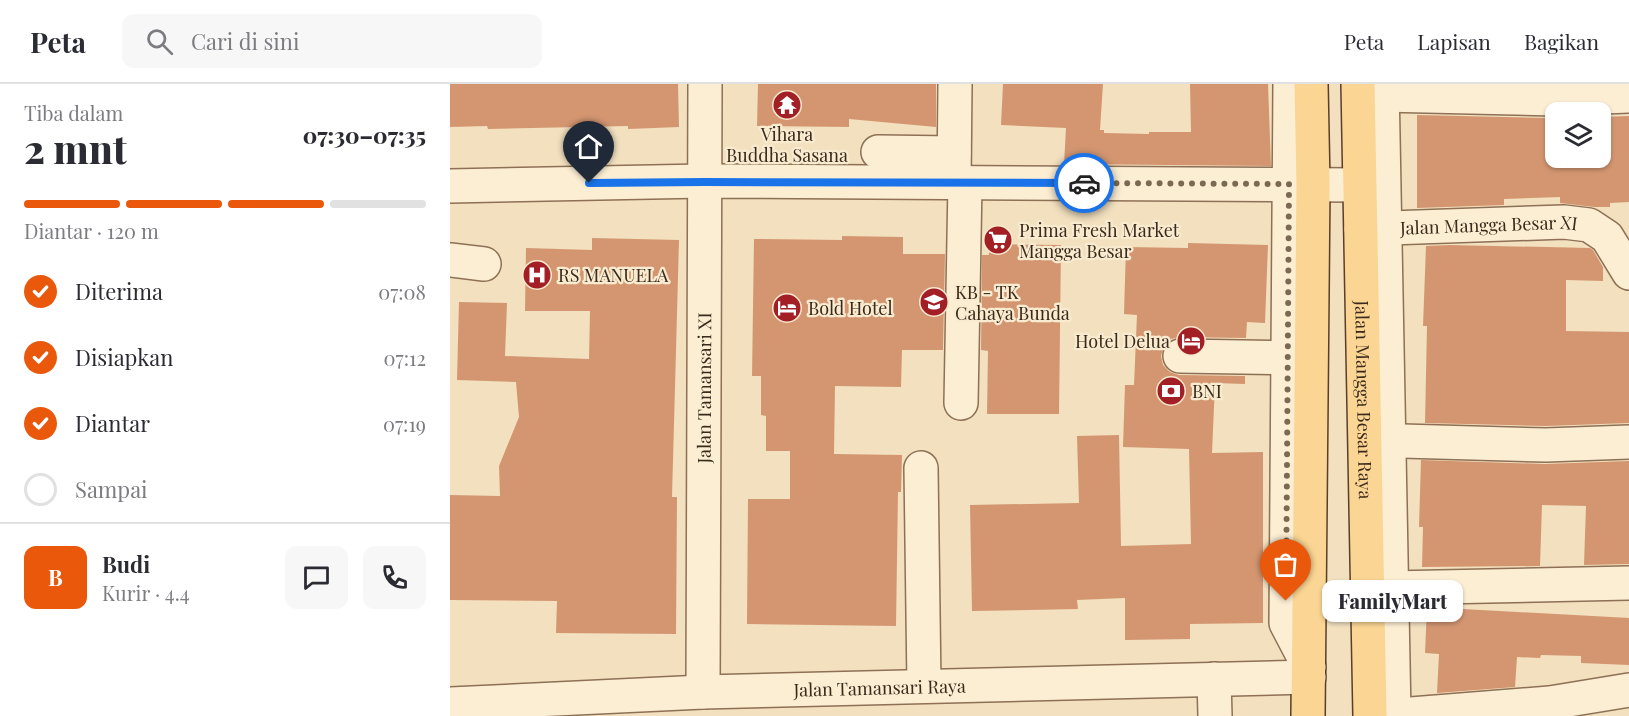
<!DOCTYPE html>
<html lang="id">
<meta charset="utf-8">
<style>
:root{--surface:#fff;--page:#f7f7f7;--text:#2b2b33;--muted:#7c7c81;--line:#e1e1e2;--accent:#ea580c}
body{margin:0;font-family:"Playfair Display",serif;background:var(--page);color:var(--text);height:100vh;display:flex;flex-direction:column;font-size:22px;white-space:nowrap}
*{box-sizing:border-box;margin:0}
p{font-size:20px;color:var(--muted)}
.icon{flex:none;width:33px;height:33px;fill:none;stroke:currentColor;stroke-width:2;stroke-linecap:round;stroke-linejoin:round}
.map{position:relative;flex:1;overflow:hidden}
.side{display:flex;flex-direction:column;background:var(--surface);width:450px}
.side>*{flex:none}
.fabs{position:absolute;left:1095px;top:18px;display:grid;gap:12px}
.fabs a{display:grid;place-items:center;width:66px;height:66px;border-radius:12px;background:var(--surface);box-shadow:0 2px 4px #0004;font-size:30px}
.pin{position:absolute;display:grid;place-items:center;width:51px;height:51px;color:#fff;margin:-62px -26px;border-radius:50% 50% 50% 0;rotate:-45deg;box-shadow:0 0 6px #0007}
.pin .icon{rotate:45deg}
.courier{position:absolute;display:grid;place-items:center;width:60px;height:60px;margin:-30px;border:4px solid #1a73e8;border-radius:50%;background:#fff;color:#222;box-shadow:0 2px 8px #0007}
.bubble{position:absolute;height:42px;border-radius:12px;background:var(--surface);box-shadow:0 2px 4px #0004;font-size:20px;font-weight:800;line-height:42px;text-align:center}
.headline em{font-style:normal;font-weight:800}
.headline div{display:flex;flex-direction:column-reverse}
.headline{display:flex;align-items:center;justify-content:space-between;height:102px;padding:0 24px}
h1{font-size:39px;font-weight:800;line-height:45px}
.bar{display:grid;grid-template-columns:repeat(4,1fr);gap:9px 6px;align-content:center;height:72px;padding:0 24px}
.bar i{height:8px;border-radius:4px;background:var(--line)}
.bar .active{background:var(--accent)}
.bar p{grid-column:span 4}
.line{display:flex;align-items:center;gap:15px;padding:0 24px;border-top:2px solid var(--line)}
.line div{flex:1}
.round{display:grid;place-items:center;flex:none;width:63px;height:63px;border-radius:12px;background:var(--page)}
ol{padding:0 24px;list-style:none}
li{display:flex;align-items:center;gap:18px;height:66px}
li p{margin-inline-start:auto}
li .icon{padding:6px;border-radius:50%;background:var(--accent);color:#fff;stroke-width:4}
li:last-child{color:var(--muted)}
li i{width:33px;height:33px;border:3px solid var(--line);border-radius:50%}
header{display:flex;align-items:center;gap:36px;box-sizing:border-box;height:84px;padding:0 30px;background:var(--surface);border-bottom:2px solid var(--line)}
header strong{font-size:28px}
nav{display:flex;gap:33px;margin-inline-start:auto;font-size:21px}
.search{width:420px;height:54px;background:var(--page);display:flex;align-items:center;gap:15px;box-sizing:border-box;padding:0 21px;border-radius:12px;color:var(--muted);font-size:22px}
main{display:flex;flex:1;min-height:0}
.map>svg:first-child{display:block}
.building{fill:#d49671}
.lines{fill:none;stroke-linecap:round;stroke-linejoin:round}
.minor-casing{stroke:#8d7055;stroke-width:36}
.major-casing{stroke:#5a3e2a;stroke-width:36}
.minor{stroke:#fceed3;stroke-width:33}
.major{stroke:#fad593;stroke-width:33}
.done{stroke:#7b6954;stroke-width:6;stroke-dasharray:0 10.8}
.route{stroke:#1a73e8;stroke-width:8}
.labels{text-anchor:middle;dominant-baseline:central;stroke-width:4.5;stroke-linejoin:round;paint-order:stroke}
.poi-label{font-size:18px;fill:#3b291b;stroke:#f9ebcf;text-anchor:start}
.street-label{font-size:18px;fill:#3b291b;stroke:#f9ebcf}
</style>
<header>
<strong>Peta</strong>
<div class="search"><svg class="icon" aria-label="search" viewBox="0 0 24 24"><circle cx="10" cy="10" r="6"/><path d="M15 15l6 6"/></svg>Cari di sini</div>
<nav><a>Peta</a><a>Lapisan</a><a>Bagikan</a></nav>
</header>
<main>
<section class="side">
<div class="headline"><div><h1>2 mnt</h1><p>Tiba dalam</p></div><em>07:30–07:35</em></div>
<div class="bar"><i class="active"></i><i class="active"></i><i class="active"></i><i></i><p>Diantar · 120 m</p></div>
<ol>
<li><svg class="icon" aria-label="check" viewBox="0 0 24 24"><path d="M5 12l5 5 9-10"/></svg>Diterima<p>07:08</p></li>
<li><svg class="icon" aria-label="check" viewBox="0 0 24 24"><path d="M5 12l5 5 9-10"/></svg>Disiapkan<p>07:12</p></li>
<li><svg class="icon" aria-label="check" viewBox="0 0 24 24"><path d="M5 12l5 5 9-10"/></svg>Diantar<p>07:19</p></li>
<li><i></i>Sampai</li>
</ol>
<div class="line" style="height:108px"><b class="round" style="background:var(--accent);color:#fff">B</b><div><b>Budi</b><p>Kurir · 4.4</p></div><a class="round"><svg class="icon" aria-label="chat" viewBox="0 0 24 24"><path d="M4 5h16v11H9l-5 4z"/></svg></a><a class="round"><svg class="icon" aria-label="phone" viewBox="0 0 24 24"><path d="M5 4h4l2 5-3 2q2 4 5 5l2-3 5 2v4C11 20 4 13 5 4z"/></svg></a></div>
</section>
<div class="map">
<svg width="1179" height="632" viewBox="0 0 1179 632">
<rect width="100%" height="100%" fill="#f2e0bf"/>
<g class="building">
<polygon points="0,0 228,0 229,43 178,45 178,42 38,45 37,42 0,43"/>
<polygon points="308,0 486,0 486,43 399,35 399,43 307,42"/>
<polygon points="553,0 653,0 650,46 654,46 654,49 699,50 699,48 741,48 740,0 818,0 821,82 614,80 616,44 551,41"/>
<polygon points="967,31 1098,34 1099,74 1150,74 1150,33 1179,32 1179,118 1160,119 1160,123 1144,123 1110,119 1110,113 1054,115 1054,121 967,124"/>
<polygon points="392,152 453,153 453,170 495,170 493,266 452,266 451,303 385,302 384,370 452,371 451,408 448,408 446,542 297,540 298,415 340,415 340,367 316,367 316,332 311,331 311,292 302,292 304,155 392,156"/>
<polygon points="142,154 229,156 222,413 227,413 226,550 106,549 107,517 0,516 0,411 50,412 49,382 69,333 66,298 7,296 9,218 57,219 55,272 139,275 140,227 75,227 76,164 142,166"/>
<polygon points="738,159 818,161 815,239 797,238 796,254 730,253 721,255 714,262 711,272 713,281 720,288 729,291 795,292 795,300 765,299 762,369 813,368 813,539 740,540 740,555 675,556 675,514 627,516 628,525 522,527 520,421 629,419 627,352 669,351 671,462 741,460 739,365 673,363 675,301 684,301 687,231 674,230 676,163 738,164"/>
<polygon points="539,160 611,161 609,330 537,330 538,267 531,266 532,171 539,171"/>
<polygon points="1000,161 1140,164 1143,166 1153,183 1153,197 1116,196 1116,247 1179,248 1179,339 1096,342 975,339 977,242 973,242 976,162"/>
<polygon points="971,376 1095,380 1179,377 1179,480 1134,481 1136,422 1092,421 1090,482 972,483 973,443 969,443"/>
<polygon points="977,523 1179,534 1179,581 1131,579 1131,572 1091,571 1090,574 1067,573 1065,603 987,609 989,570 975,569"/>
</g>
<g class="lines">
<g class="minor-casing">
<g id="minor">
<polyline points="840,0 836,539 859,583"/>
<polyline points="932,0 944,631"/>
<polyline points="932,11 1104,15 1179,12"/>
<polyline points="428,68 504,69"/>
<polyline points="504,99 505,0"/>
<polyline points="0,102 254,97 910,101"/>
<path id="s1" d="M911,145L1114,138L1139,141L1157,153L1179,189"/>
<polyline points="0,176 34,180"/>
<polyline points="730,272 860,274"/>
<polyline points="511,319 515,99"/>
<polyline points="917,356 1096,361 1179,358"/>
<polyline points="471,384 474,601"/>
<polyline points="940,504 1179,499"/>
<polyline points="764,595 765,632"/>
<path id="s2" d="M253,608L255,0"/>
<path id="s3" d="M0,620L253,608L859,593"/>
<polyline points="936,632 1100,619 1179,606"/>
</g>
</g>
<g class="major-casing">
<g id="major">
<path id="s4" d="M908,0L920,632"/>
<polyline points="858,632 863,100 861,0"/>
</g>
</g>
<use href="#minor" class="minor"/>
<use href="#major" class="major"/>
</g>
<g class="lines">
<polyline class="done" points="634,99 839,100 836,517"/>
<polyline class="route" points="139,99 254,98 634,99"/>
</g>
<defs>
<g id="temple-disc" transform="scale(1.5)"><circle r="9.5" fill="#a21f26" stroke="#f9ebcf"/><path d="M0-6L5-2H3V0L6.5 2.5H4V6H1.5V3h-3V6H-4V2.5H-6.5L-3 0V-2H-5Z" fill="#fff"/></g>
<g id="supermarket-disc" transform="scale(1.5)"><circle r="9.5" fill="#a21f26" stroke="#f9ebcf"/><path d="M-6-5.5h2.5l.6 2H6L4.5 2H-2.5L-4.4-4H-6ZM-1.5 3.2a1.3 1.3 0 1 0 .1 0ZM3 3.2a1.3 1.3 0 1 0 .1 0Z" fill="#fff"/></g>
<g id="hospital-disc" transform="scale(1.5)"><circle r="9.5" fill="#a21f26" stroke="#f9ebcf"/><path d="M-5-5h3v3.5h4V-5h3V5h-3V1.5h-4V5h-3Z" fill="#fff"/></g>
<g id="school-disc" transform="scale(1.5)"><circle r="9.5" fill="#a21f26" stroke="#f9ebcf"/><path d="M0-5L7-2L0 1L-7-2ZM-4 1L0 2.5L4 1V4Q0 6-4 4Z" fill="#fff"/></g>
<g id="hotel-disc" transform="scale(1.5)"><circle r="9.5" fill="#a21f26" stroke="#f9ebcf"/><path d="M-6-4.5h1.5V1H6V5H4.5V3h-9V5H-6ZM-4 0a1.8 1.8 0 1 1 3.6 0ZM.5 0V-2.5h3Q6-2.5 6 0Z" fill="#fff"/></g>
<g id="bank-disc" transform="scale(1.5)"><circle r="9.5" fill="#a21f26" stroke="#f9ebcf"/><path d="M-6-4H6V4H-6ZM0-2.3a2.3 2.3 0 1 0 0 4.6a2.3 2.3 0 1 0 0-4.6Z" fill="#fff"/></g>
</defs>
<g fill-rule="evenodd">
<use href="#temple-disc" x="337" y="21"/>
<use href="#supermarket-disc" x="548" y="156"/>
<use href="#hospital-disc" x="87" y="191"/>
<use href="#school-disc" x="484" y="218"/>
<use href="#hotel-disc" x="337" y="224"/>
<use href="#hotel-disc" x="741" y="257"/>
<use href="#bank-disc" x="721" y="307"/>
</g>
<g class="labels">
<g class="poi-label">
<text x="337" y="50" text-anchor="middle">Vihara<tspan x="337" dy="21">Buddha Sasana</tspan></text>
<text x="569" y="146">Prima Fresh Market<tspan x="569" dy="21">Mangga Besar</tspan></text>
<text x="108" y="191">RS MANUELA</text>
<text x="505" y="208">KB - TK<tspan x="505" dy="21">Cahaya Bunda</tspan></text>
<text x="358" y="224">Bold Hotel</text>
<text x="720" y="257" text-anchor="end">Hotel Delua</text>
<text x="742" y="307">BNI</text>
</g>
<g class="street-label">
<text stroke="none"><textPath href="#s1" startOffset="128">Jalan Mangga Besar XI</textPath></text>
<text stroke="none"><textPath href="#s2" startOffset="304">Jalan Tamansari XI</textPath></text>
<text stroke="none"><textPath href="#s4" startOffset="316">Jalan Mangga Besar Raya</textPath></text>
<text stroke="none"><textPath href="#s3" startOffset="430">Jalan Tamansari Raya</textPath></text>
</g>
</g>
</svg>
<div class="fabs">
<a><svg class="icon" aria-label="layers" viewBox="0 0 24 24"><path d="M12 4l9 5-9 5-9-5zM3 14l9 5 9-5"/></svg></a>
</div>
<div class="pin" style="left:836px;top:517px;background:#ea580c"><svg class="icon" aria-label="bag" viewBox="0 0 24 24"><path d="M5 8h14l-1 12H6zM9 8a3 3 0 0 1 6 0"/></svg></div>
<div class="pin" style="left:139px;top:99px;background:#1f2937"><svg class="icon" aria-label="home" viewBox="0 0 24 24"><path d="M3 11l9-7 9 7M6 9v11h12V9"/></svg></div>
<div class="courier" style="left:634px;top:99px"><svg class="icon" aria-label="car" viewBox="0 0 24 24"><path d="M5 17H2v-5l4-1 3-4h7l3 4 3 1v5h-3M9 17h6M6 11h13"/><circle cx="7" cy="17" r="2"/><circle cx="17" cy="17" r="2"/></svg></div>
<div class="bubble" style="left:872px;top:496px;width:141px">FamilyMart</div>
</div>
</main>
